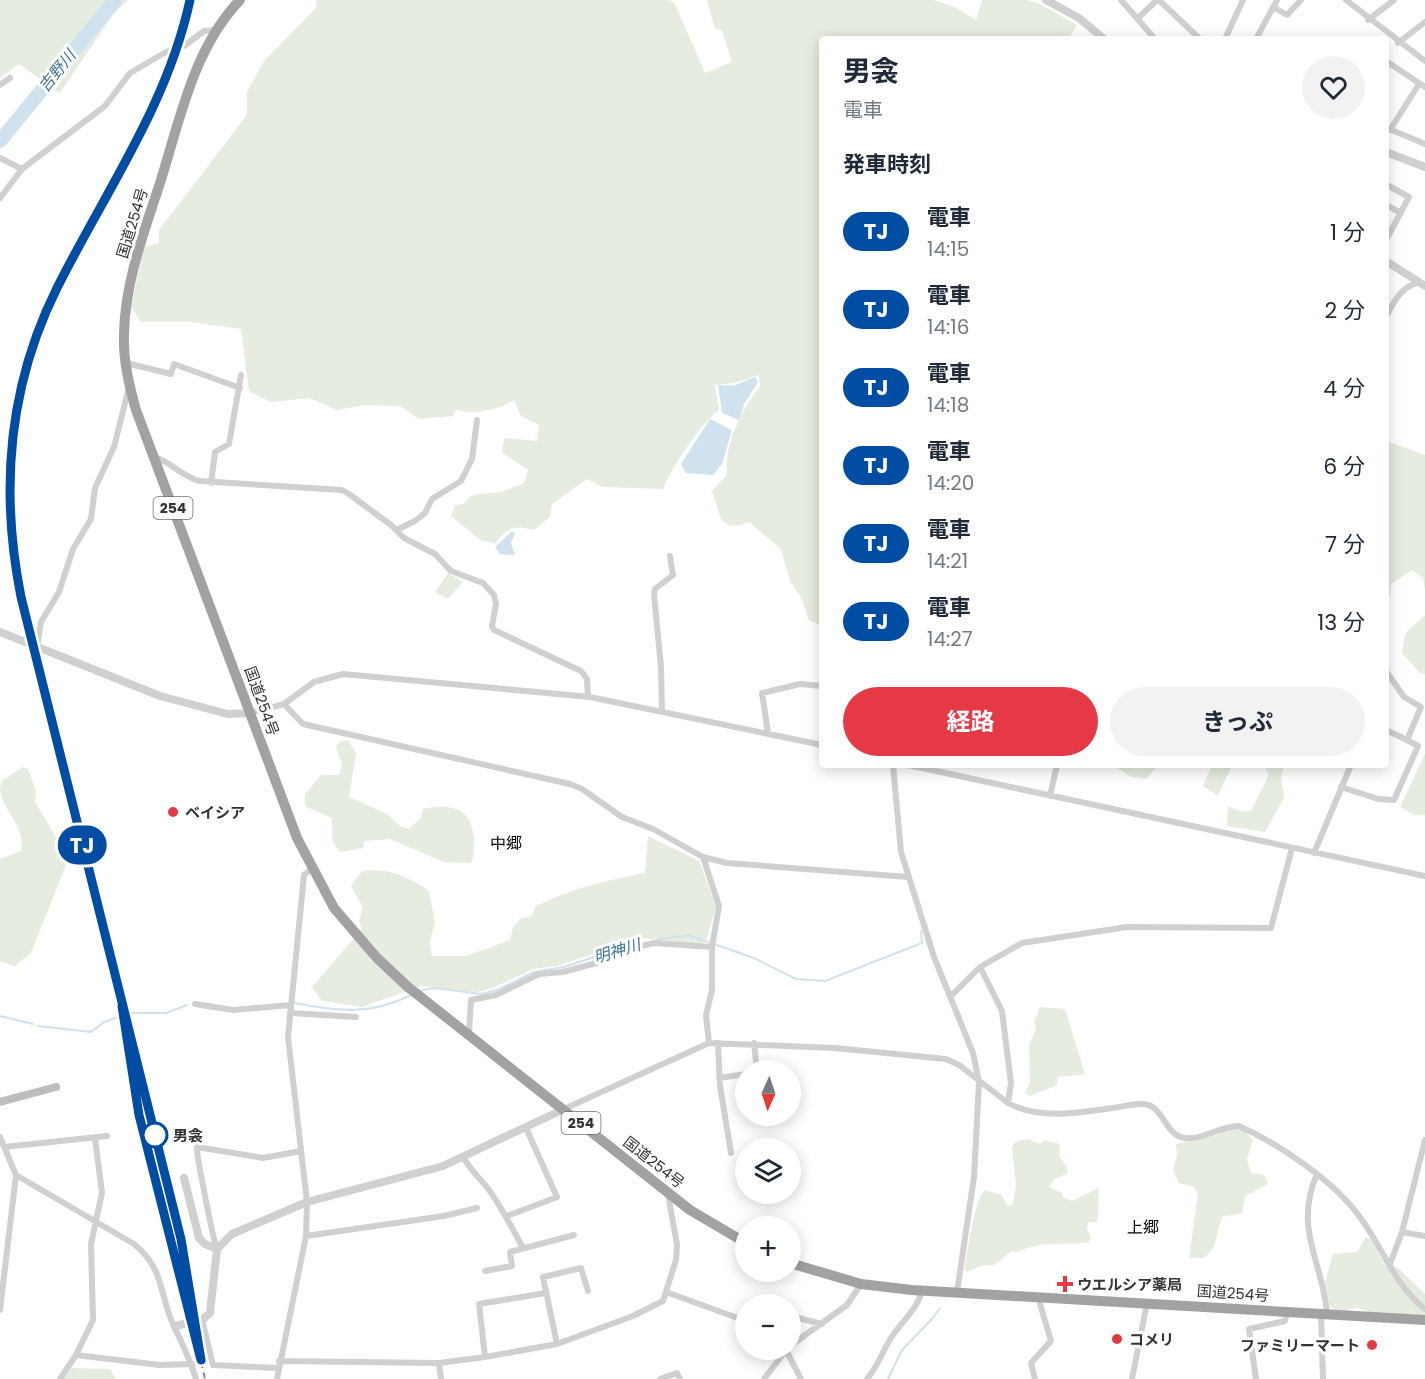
<!DOCTYPE html>
<html lang="ja">
<head>
<meta charset="utf-8">
<style>
	body { margin:0; font-family:Poppins,"Noto Sans JP",sans-serif; background:#f2f2f3; color:#1f2937; height:100vh; display:flex; flex-direction:column; font-size:22px; white-space:nowrap }
	* { box-sizing:border-box; margin:0 }
	p { font-size:20px; color:#747a83 }
	.icon { flex:none; width:33px; height:33px; fill:none; stroke:currentColor; stroke-width:2; stroke-linecap:round; stroke-linejoin:round }
	.map { position:relative; flex:1; overflow:hidden }
	.panel { position:absolute; left:819px; top:36px; width:570px; height:732px; display:flex; flex-direction:column; background:#fff; border-radius:6px; box-shadow:0 3px 15px #0003 }
	.panel>* { flex:none }
	.badge { padding:0 12px; border-radius:20px; font-size:21px; line-height:39px }
	.needle { width:39px; rotate:183deg }
	.fabs { position:absolute; left:735px; top:1060px; display:grid; gap:12px }
	.fabs a { display:grid; place-items:center; width:66px; height:66px; border-radius:50%; background:#fff; box-shadow:0 3px 15px #0003; font-size:30px }
	.map>.badge { position:absolute; translate:-50% -50%; box-shadow:0 0 0 3px #fff }
	h2 { padding:0 24px; font-size:22px; line-height:54px }
	.round { display:grid; place-items:center; flex:none; width:63px; height:63px; border-radius:32px; background:#f2f2f3 }
	.head { display:flex; align-items:center; justify-content:space-between; height:102px; padding:0 24px }
	h1 { font-size:28px; font-weight:700; line-height:45px }
	.cta { display:flex; gap:12px; margin-top:auto; padding:12px 24px }
	.cta a { flex:1; height:69px; border-radius:36px; background:#e63946; color:#fff; font-size:24px; font-weight:700; line-height:69px; text-align:center }
	.cta a+a { background:#f2f2f3; color:#1f2937 }
	ul { padding:0; list-style:none }
	li { display:flex; align-items:center; gap:18px; height:78px; padding:0 24px }
	li div { flex:1 }
	li b { display:block; font-size:22px }
	li em { font-style:normal }
	li .badge { min-width:66px; font-weight:700; text-align:center }
	.map>svg:first-child { display:block }
	.green { fill:#e6ecdf }
	.water { fill:#cfe2ee }
	.lines { fill:none; stroke-linecap:round; stroke-linejoin:round }
	.stream { stroke:#cfe2ee; stroke-width:2 }
	.river { stroke:#cfe2ee; stroke-width:14 }
	.minor { stroke:#d0d0d0; stroke-width:6 }
	.tertiary { stroke:#d0d0d0; stroke-width:8 }
	.secondary { stroke:#bdbdbd; stroke-width:8 }
	.trunk { stroke:#a2a2a2; stroke-width:10 }
	.rail { stroke:#888; stroke-width:2; stroke-dasharray:6 4.5; stroke-linecap:butt }
	.line-casing { stroke:#fff; stroke-width:14 }
	.line { stroke:#004da3; stroke-width:9 }
	.poi-dot { fill:#e63946; stroke:#fff; stroke-width:2 }
	.stop-dot { fill:#fff; stroke:#004da3; stroke-width:3 }
	.labels { text-anchor:middle; dominant-baseline:central; stroke-width:6; stroke-linejoin:round; paint-order:stroke }
	.shield { fill:#fff; stroke:#707070; stroke-width:1.5 }
	.shield-label { font-size:14px; font-weight:bold; fill:#333 }
	.street-label { font-size:15px; fill:#333; stroke:#fff }
	.poi-label { font-size:15px; font-weight:bold; fill:#333; stroke:#fff; text-anchor:start }
	.stop-label { font-size:15px; font-weight:bold; fill:#333; stroke:#fff; text-anchor:start }
	.water-label { font-size:16px; font-style:italic; fill:#3f7597; stroke:#fff }
	.neighbourhood-label { font-size:16px; fill:#000; stroke:#fff }
</style>
</head>
<body>
<div class="map">
<svg width="1425" height="1379" viewBox="0 0 1425 1379">
	<rect width="100%" height="100%" fill="#fff"/>
	<!-- green -->
	<path class="green" d="M0 0H128L115 12 60 93 19 64 0 78Z
		M316 0H668L674 2 705 73 732 62 722 30 715 29 707 0H934L955 7 976 20 982 0H1026L1040 4 1077 25 1068 39H822V624L819 625 809 620 802 599 790 581 781 549 749 522C719 534 721 516 712 491L727 475C724 444 741 410 760 387L759 375 734 383 715 385 719 410C702 422 670 469 663 489L603 487 587 479 552 504 550 517 534 530C515 525 507 527 496 543L480 540 451 516 455 505 463 504 472 495 502 492 524 483 528 470 502 452 504 438 537 441 539 425 521 416 514 400C499 410 473 415 456 410L453 416 419 419 400 406 365 405 337 410 310 398 271 402 249 391 241 329 190 322H141L131 307 144 247 159 243V230L247 115V92L264 61 316 8Z
		M1386 441 1425 455V590L1423 578 1412 570 1391 584 1390 597 1386 600Z
		M448 573 463 582 448 599 435 592Z
		M1425 615V674L1420 673 1402 653 1405 634Z
		M348 740 356 753 349 797 387 814 400 826 409 829 420 819 423 809C452 803 472 808 474 840 474 849 474 855 471 863L444 862 390 839 364 841 363 848 340 852 332 840V818L305 806V794L321 775H339L342 765 336 746 341 741Z
		M1425 754V815H1414L1400 807Z
		M1112 765H1159L1146 779 1132 777Z
		M1212 765H1232L1218 796 1203 786Z
		M1258 765H1284L1281 779 1284 798 1265 832 1227 826 1228 806 1241 812 1251 811 1269 775 1265 767Z
		M23 767 28 769 36 790 35 802 63 849 66 865 31 953 15 966 0 961V859L21 851C25 821 1 812 0 787L3 780Z
		M648 836 699 861 716 906 707 938 701 944 639 938 557 966 533 969 493 988 477 992 421 986 362 1007 322 1001 312 987 362 929 359 921 363 908 351 886 362 871C388 867 408 877 429 891L435 923 430 941 432 956H466L510 940 513 927 520 919 532 916 535 907C571 888 606 881 645 873Z
		M1040 1007 1065 1009 1085 1074 1058 1077 1057 1085 1030 1096 1025 1093 1030 1081 1029 1045 1036 1030 1034 1022Z
		M1239 1125 1253 1140 1247 1159 1251 1173 1264 1175 1268 1184 1245 1196 1242 1213 1222 1217C1215 1235 1219 1245 1204 1258H1189L1198 1193 1194 1187 1179 1183 1173 1170 1177 1156 1176 1144 1219 1134Z
		M1028 1139 1040 1144 1045 1140 1060 1144 1059 1156 1068 1169 1067 1174 1054 1179 1049 1187 1062 1193V1197L1072 1201 1099 1188 1098 1218 1097 1222H1088L1087 1229 1091 1237 1089 1242C1066 1246 1039 1240 1019 1252L1012 1251 994 1265 980 1266 967 1272 964 1270C968 1254 974 1197 985 1190L1002 1195 1007 1206 1013 1204 1016 1185 1012 1147 1015 1142Z
		M1366 1237 1371 1240 1385 1265 1398 1268 1425 1294V1316L1371 1313 1358 1308 1338 1311 1330 1307 1325 1282 1333 1254 1357 1252Z
		M72 1368 110 1369 116 1379H63Z"/>
	<!-- water -->
	<path class="water" d="M755 377 758 382 744 404 739 420 722 413 718 385 733 386Z
		M710 419 732 430 722 464 713 475 686 473 681 464Z
		M512 531 515 533 511 543 515 555 500 554 495 547Z"/>
	<g class="lines">
		<!-- stream -->
		<path class="stream" d="M657 940 688 935 754 958 796 979 825 981 922 943 921 931
			M418 991 434 988 482 994 497 990 534 972 564 967 622 948
			M294 1003C338 1011 370 1016 411 995
			M0 1016 33 1024
			M38 1026 91 1032 104 1022 129 1013H166L187 1005
			M888 1379 902 1350 932 1319 940 1308"/>
		<!-- river -->
		<path class="river" d="M0 141 115 0"/>
		<!-- minor -->
		<path class="minor" d="M1121 0 1155 39
			M1159 0 1200 39
			M1346 0 1425 61
			M1273 7 1287 15 1301 0
			M1138 18 1157 0
			M1368 20 1394 0
			M1225 39 1243 0
			M1256 39 1277 0
			M1398 43 1425 22
			M1386 61 1425 87
			M0 85 10 78
			M1387 128 1425 144
			M1390 130 1419 84
			M0 158 22 169
			M0 198 22 169 105 106 130 73 166 52 184 46 204 31 216 30
			M1386 205 1401 213
			M1386 240 1409 197 1387 185
			M1386 317C1394 301 1401 287 1419 282
			M126 363 171 374 174 364 240 388
			M154 457C172 462 182 477 200 481L342 490 349 494 391 525 404 538 435 554 451 571 483 583 494 595 496 604 492 626 494 630 581 671 587 679 588 696
			M211 483 215 452 229 444 241 375
			M396 530 415 521 425 513 432 499 461 481 472 459 477 420
			M37 646 41 622 59 592 73 549 91 519 95 488 114 447 129 387
			M1386 671 1404 697 1421 707 1407 740 1386 730
			M284 704 303 724 570 784 582 789 622 817 653 829 703 857 727 863 908 877
			M662 711 661 667 654 594 655 589 673 575 670 556
			M251 713 284 704 314 682 343 674 590 697 822 745
			M768 733 762 693 800 684 822 686
			M893 765 901 852 934 957 973 1053 979 1082 974 1177 957 1292
			M908 765 1425 876
			M1341 787 1378 799 1394 800 1418 746 1407 740
			M1050 796 1057 765
			M1314 853 1351 765
			M703 857 719 906 712 947V990L706 1015 709 1043
			M980 967 1002 1011 1011 1083 1008 1103
			M950 997 980 967 1022 943 1127 927 1271 928 1292 848
			M195 1004 233 1010 291 1005
			M290 1013 356 1017
			M469 1033 471 1000 496 995 539 974 563 972 600 962 625 950 654 943 712 947
			M718 1043 720 1086 731 1153
			M754 1043 757 1071
			M719 1078 746 1074
			M564 1109 709 1043 835 1048 946 1059 959 1065 1008 1103C1038 1120 1080 1113 1112 1108 1122 1107 1134 1103 1144 1104 1164 1106 1165 1136 1185 1138 1203 1140 1220 1126 1239 1126 1281 1145 1336 1182 1362 1220 1383 1249 1396 1287 1425 1309
			M0 1137 16 1175 134 1244C164 1269 159 1291 172 1322 181 1341 190 1359 196 1379
			M4 1147 107 1136
			M463 1157C471 1171 480 1178 489 1190 502 1208 512 1228 523 1248
			M1317 1174C1293 1229 1323 1262 1327 1313
			M507 1216 557 1197 526 1128
			M1402 1232 1425 1236
			M306 1236 444 1216 477 1208
			M217 1249C214 1244 196 1153 197 1147L263 1158 301 1151
			M1390 1264 1402 1232 1425 1140
			M485 1271 512 1266 510 1252 574 1235
			M666 1292 746 1321
			M0 1310 16 1175
			M1321 1313 1323 1379
			M790 1316 822 1324
			M202 1320 213 1365 278 1368
			M557 1344 543 1277 581 1268 588 1291
			M790 1346 847 1305 861 1284
			M76 1355 160 1365 192 1364
			M485 1357 479 1304 546 1293
			M279 1361 439 1363 485 1357 557 1344 633 1316 663 1301 676 1260 677 1245 668 1194
			M439 1363 441 1379
			M60 1379 76 1355 93 1320 91 1244 102 1193 95 1138
			M277 1379 306 1236 307 1202 288 1037 304 875 311 869
			M660 1379 677 1373 680 1379
			M764 1379 786 1350 801 1379
			M867 1379C878 1366 882 1352 891 1338 901 1322 918 1309 922 1290
			M1035 1379 1031 1363 1051 1341 1038 1297
			M1132 1379 1147 1303
			M1256 1379 1249 1329 1285 1321 1288 1311"/>
		<!-- tertiary -->
		<path class="tertiary" d="M1046 0 1079 18 1104 39
			M1386 152 1425 167
			M1386 261 1425 286
			M0 632 160 696 228 714 251 713
			M184 1178 199 1238 205 1244 217 1249
			M175 1326 202 1320 210 1313 217 1249 232 1234 307 1202 443 1166 564 1109"/>
		<!-- secondary -->
		<path class="secondary" d="M0 1102 56 1087"/>
		<!-- trunk -->
		<path class="trunk" d="M240 0C193 49 180 120 160 183 144 232 125 282 124 334 123 360 129 385 136 410L297 838 334 908 377 958 408 987 690 1210 746 1243
			M790 1263 861 1284 912 1290 1425 1320"/>
		<!-- rail -->
		<path class="rail" d="M190 0C166 109 100 197 53 296 7 392 0 494 21 597L178 1225 201 1360
			M133 1078 144 1137 181 1280
			M199 1352 205 1379"/>
	</g>
	<g class="lines">
		<defs>
			<path id="line" d="M122 1006 139 1115 201 1360 181 1239 21 597C0 491 8 386 57 288 105 192 167 106 190 0"/>
		</defs>
		<!-- line casing -->
		<use href="#line" class="line-casing"/>
		<!-- line -->
		<use href="#line" class="line"/>
	</g>
	<!-- markers -->
	<g class="poi-dot">
		<circle cx="173" cy="812" r="6"/>
		<path d="M1062 1275h6v6h6v6h-6v6h-6v-6h-6v-6h6z"/>
		<circle cx="1117" cy="1339" r="6"/>
		<circle cx="1372" cy="1345" r="6"/>
	</g>
	<circle class="stop-dot" cx="155" cy="1135" r="12"/>
	<g class="labels">
		<!-- shield labels -->
		<g class="shield">
			<rect x="153.5" y="497" width="39" height="22" rx="4.5"/>
			<rect x="561.5" y="1112" width="39" height="22" rx="4.5"/>
		</g>
		<g class="shield-label">
			<text x="173" y="508">254</text>
			<text x="581" y="1123">254</text>
		</g>
		<!-- street labels -->
		<g class="street-label">
			<text transform="translate(132 223) rotate(-73)">国道254号</text>
			<text transform="translate(262 701) rotate(70)">国道254号</text>
			<text transform="translate(654 1162) rotate(38)">国道254号</text>
			<text transform="translate(1233 1293) rotate(4)">国道254号</text>
		</g>
		<!-- poi labels -->
		<g class="poi-label">
			<text x="185" y="812">ベイシア</text>
			<text x="1077" y="1284">ウエルシア薬局</text>
			<text x="1129" y="1339">コメリ</text>
			<text x="1360" y="1345" text-anchor="end">ファミリーマート</text>
		</g>
		<!-- stop labels -->
		<g class="stop-label">
			<text x="173" y="1135">男衾</text>
		</g>
		<!-- water labels -->
		<g class="water-label">
			<text transform="translate(57 71) rotate(-51)">吉野川</text>
			<text transform="translate(617 951) rotate(-17)">明神川</text>
		</g>
		<!-- neighbourhood labels -->
		<g class="neighbourhood-label">
			<text x="506" y="843">中郷</text>
			<text x="1143" y="1227">上郷</text>
		</g>
	</g>
</svg>
<div class="fabs">
<a><svg class="needle" viewBox="-14 -14 28 28"><path d="M0-13l5 13h-10z" fill="#e53935"/><path d="M0 13l5-13h-10z" fill="#747a83"/></svg></a>
<a><svg class="icon" aria-label="layers" viewBox="0 0 24 24"><path d="M12 4l9 5-9 5-9-5zM3 14l9 5 9-5"/></svg></a>
<a>+</a>
<a>−</a>
</div>
<b class="badge" style="left:82px;top:845px;background:#004da3;color:#fff">TJ</b>
<section class="panel">
<div class="head"><div><h1>男衾</h1><p>電車</p></div><a class="round"><svg class="icon" aria-label="heart" viewBox="0 0 24 24"><path d="M12 20l-8-8c-3-5 5-10 8-4 3-6 11-1 8 4z"/></svg></a></div>
<h2>発車時刻</h2>
<ul>
<li><span class="badge" style="background:#004da3;color:#fff">TJ</span><div><b>電車</b><p>14:15</p></div><em>1 分</em></li>
<li><span class="badge" style="background:#004da3;color:#fff">TJ</span><div><b>電車</b><p>14:16</p></div><em>2 分</em></li>
<li><span class="badge" style="background:#004da3;color:#fff">TJ</span><div><b>電車</b><p>14:18</p></div><em>4 分</em></li>
<li><span class="badge" style="background:#004da3;color:#fff">TJ</span><div><b>電車</b><p>14:20</p></div><em>6 分</em></li>
<li><span class="badge" style="background:#004da3;color:#fff">TJ</span><div><b>電車</b><p>14:21</p></div><em>7 分</em></li>
<li><span class="badge" style="background:#004da3;color:#fff">TJ</span><div><b>電車</b><p>14:27</p></div><em>13 分</em></li>
</ul>
<div class="cta"><a>経路</a><a>きっぷ</a></div>
</section>
</div>
</body>
</html>
